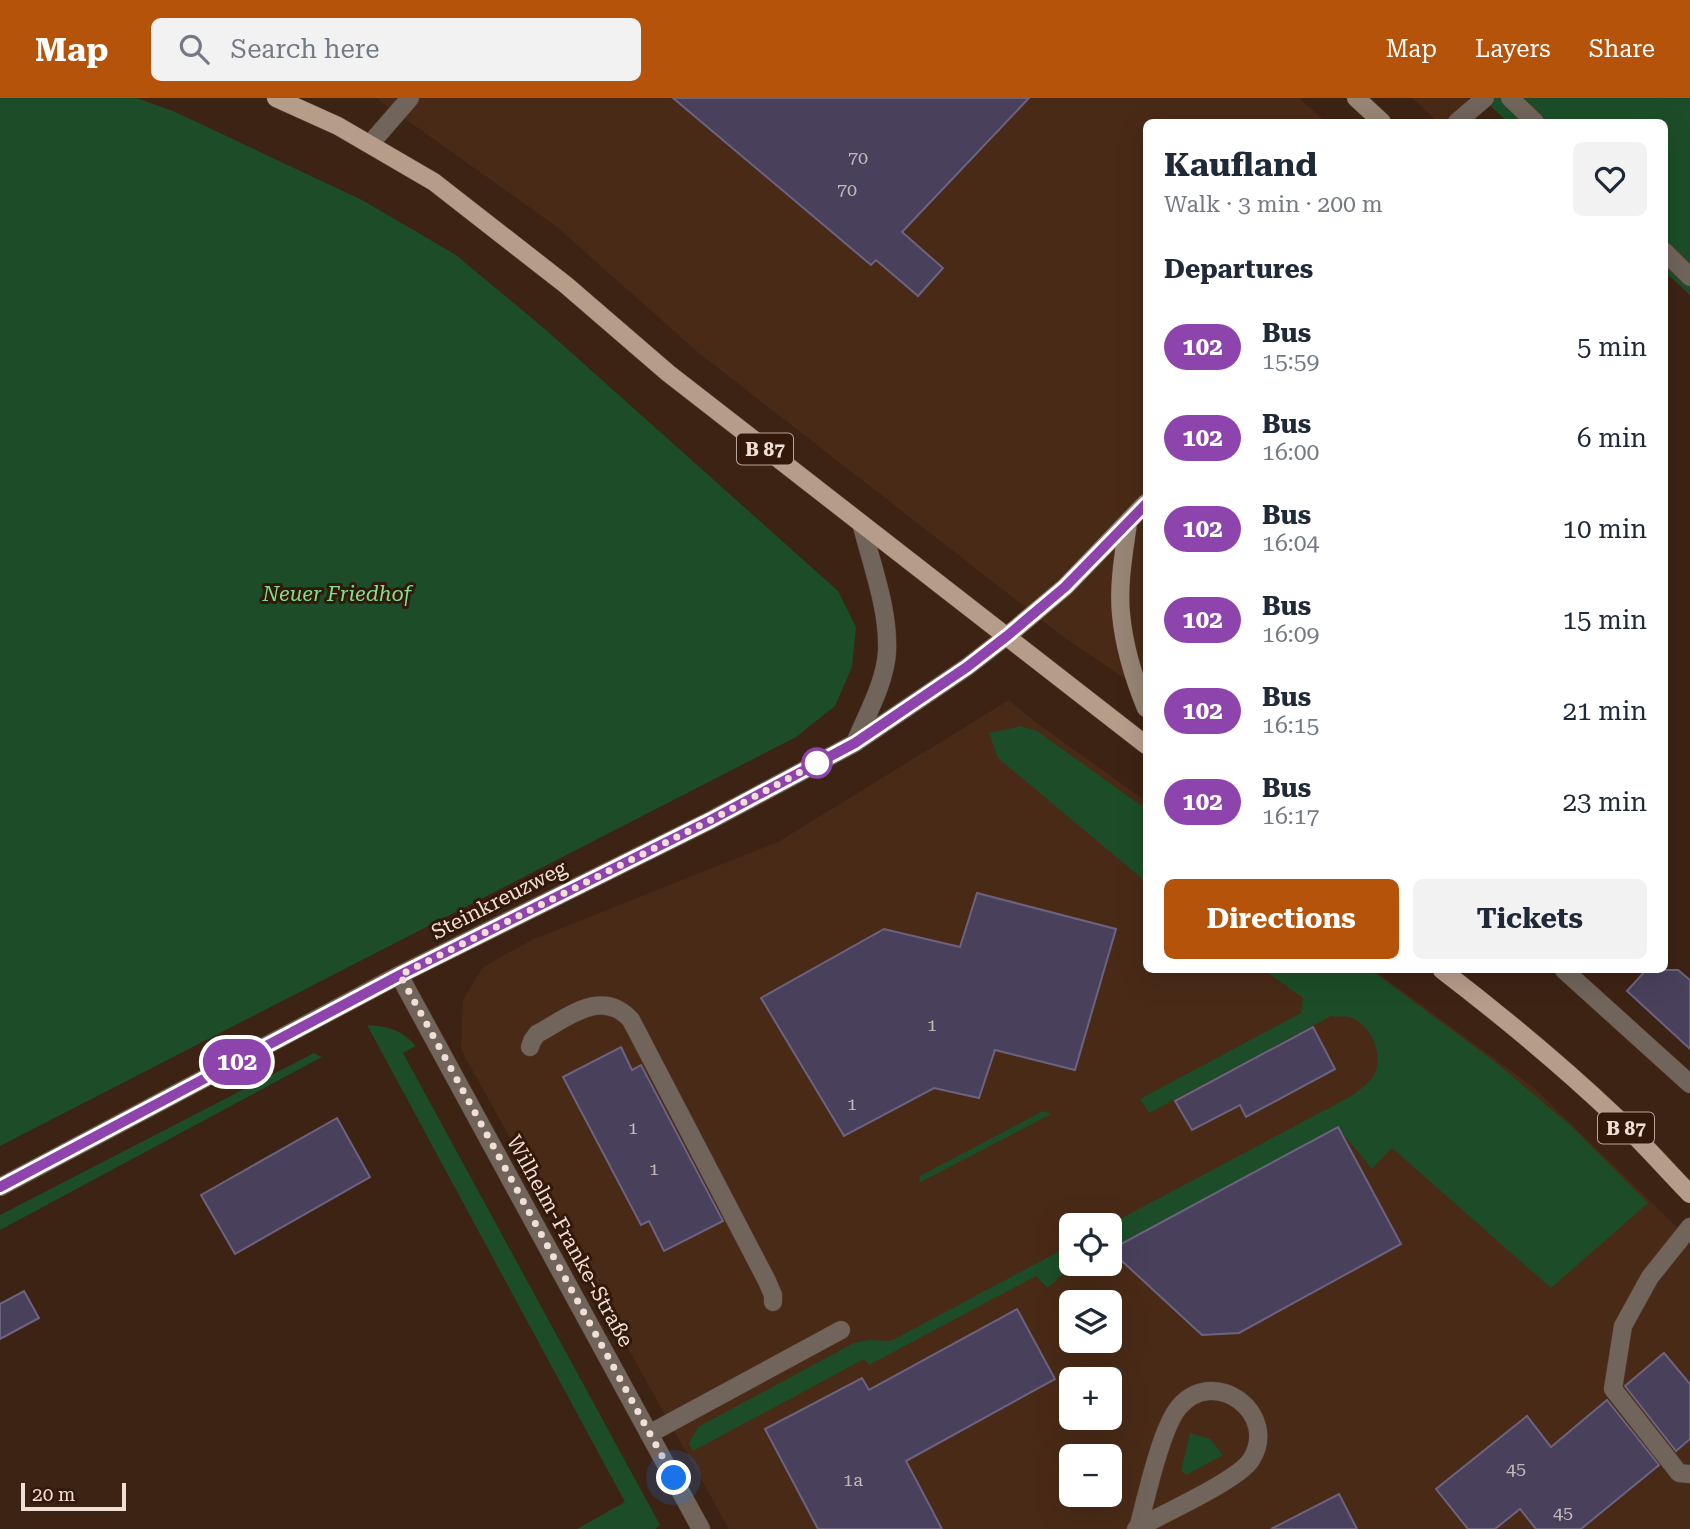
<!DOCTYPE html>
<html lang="en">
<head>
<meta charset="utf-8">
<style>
	body { margin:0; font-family:"Roboto Serif",serif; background:#f2f2f3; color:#1f2937; height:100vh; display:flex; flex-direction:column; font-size:26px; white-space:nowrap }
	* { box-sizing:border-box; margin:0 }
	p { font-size:23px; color:#747a83 }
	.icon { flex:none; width:38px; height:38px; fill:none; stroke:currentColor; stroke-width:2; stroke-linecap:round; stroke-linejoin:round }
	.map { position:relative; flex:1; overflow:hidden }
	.panel { position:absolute; left:1143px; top:21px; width:525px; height:854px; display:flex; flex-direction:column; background:#fff; border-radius:10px; box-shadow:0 7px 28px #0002 }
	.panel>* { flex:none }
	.badge { padding:0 14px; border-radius:23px; font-size:24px; line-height:46px }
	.buttons { position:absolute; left:1059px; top:1115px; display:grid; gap:14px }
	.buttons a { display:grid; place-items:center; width:63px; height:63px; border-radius:10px; background:#fff; box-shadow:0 7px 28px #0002; font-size:35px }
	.scale { position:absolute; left:21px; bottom:18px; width:105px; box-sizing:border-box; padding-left:7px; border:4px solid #f1dfd6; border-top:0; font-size:19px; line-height:24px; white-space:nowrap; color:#f1dfd6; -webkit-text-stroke:5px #32190a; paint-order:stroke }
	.you { position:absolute; width:35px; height:35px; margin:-18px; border:5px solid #fff; border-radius:50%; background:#1a73e8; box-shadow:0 0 0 10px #1a73e833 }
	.map>.badge { position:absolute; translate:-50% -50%; box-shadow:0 0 0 4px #fff }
	h2 { padding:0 21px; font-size:26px; line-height:63px }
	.round { display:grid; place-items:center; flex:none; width:74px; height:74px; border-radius:10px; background:#f2f2f3 }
	.headline { display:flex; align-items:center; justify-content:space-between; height:119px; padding:0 21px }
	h1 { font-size:33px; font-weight:700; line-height:52px }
	.action { display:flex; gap:14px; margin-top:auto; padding:14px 21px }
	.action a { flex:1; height:80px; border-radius:10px; background:#b45309; color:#fff; font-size:28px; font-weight:700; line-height:80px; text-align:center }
	.action a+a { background:#f2f2f3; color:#1f2937 }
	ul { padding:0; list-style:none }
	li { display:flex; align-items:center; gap:21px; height:91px; padding:0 21px }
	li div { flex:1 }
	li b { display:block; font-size:26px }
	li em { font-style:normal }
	li .badge { min-width:77px; font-weight:700; text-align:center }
	header { display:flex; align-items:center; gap:42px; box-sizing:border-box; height:98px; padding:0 35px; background:#b45309; color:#fff }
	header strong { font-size:33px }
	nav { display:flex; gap:38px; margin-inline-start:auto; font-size:24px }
	.search { width:490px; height:63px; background:#f2f2f3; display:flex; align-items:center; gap:18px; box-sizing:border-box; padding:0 24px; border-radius:10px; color:#747a83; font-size:26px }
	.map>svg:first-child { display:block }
	.built { fill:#492a17; fill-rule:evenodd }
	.green { fill:#1c4d28 }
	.building { fill:#49415c; stroke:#6c6380; stroke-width:2 }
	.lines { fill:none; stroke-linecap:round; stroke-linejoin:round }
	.lane-casing { stroke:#5a4133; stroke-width:19 }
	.street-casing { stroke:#5a4133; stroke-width:19 }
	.secondary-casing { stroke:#5a4133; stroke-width:19 }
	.primary-casing { stroke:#5a4133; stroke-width:19 }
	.lane { stroke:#70645b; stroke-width:18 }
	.street { stroke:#70645b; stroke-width:18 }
	.secondary { stroke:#978575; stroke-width:18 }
	.primary { stroke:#b69d8a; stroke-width:18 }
	.line-casing { stroke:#fff; stroke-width:16 }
	.line { stroke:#8e44ad; stroke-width:10 }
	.walk { stroke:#f1dfd6; stroke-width:7; stroke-dasharray:0 12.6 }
	.stop-dot { fill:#fff; stroke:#8e44ad; stroke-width:3.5 }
	.labels { text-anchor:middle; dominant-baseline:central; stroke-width:6; stroke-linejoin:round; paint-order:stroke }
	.number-label { font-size:18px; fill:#c7b8b8 }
	.shield { fill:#32190a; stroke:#b8a499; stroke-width:2 }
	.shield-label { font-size:19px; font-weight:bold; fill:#f1dfd6 }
	.park-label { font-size:21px; font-style:italic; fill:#7ce090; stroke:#32190a }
	.street-label { font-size:21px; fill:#f1dfd6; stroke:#32190a }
</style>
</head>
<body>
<header>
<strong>Map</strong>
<div class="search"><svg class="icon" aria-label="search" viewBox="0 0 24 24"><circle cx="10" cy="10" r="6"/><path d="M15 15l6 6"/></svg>Search here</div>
<nav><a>Map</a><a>Layers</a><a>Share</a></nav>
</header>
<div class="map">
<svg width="1690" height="1431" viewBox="0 0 1690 1431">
	<rect width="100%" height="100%" fill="#3d2314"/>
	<!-- built -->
	<path class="built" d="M376 0H1299L1326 24H1146V595L1065 540 700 256 557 129Z
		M1412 0H1468L1466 24H1438Z
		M1009 602 1030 620 1146 703V872H1374L1533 989 1690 1142V1431H729L461 952 463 902 483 869 532 842 778 744ZM1071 1127H1110V1166H1071ZM1071 1204H1110V1242H1071ZM1071 1281H1110V1320H1071ZM1071 1358H1110V1396H1071Z"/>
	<!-- green -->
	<path class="green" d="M0 0H136L173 13 362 102 456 157 546 232 838 493 856 529 852 569 835 608 796 639 0 1048Z
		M1482 0H1690V197L1664 173V24H1508Z
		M1021 628 1037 633 1146 711V784L998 660 989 635Z
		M1264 872H1371L1499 967 1571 1028 1648 1105 1551 1190 1392 1050 1372 1071 1338 1030 1110 1151 1109 1127 1355 996C1360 991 1368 986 1372 980 1386 961 1372 925 1349 919 1344 918 1337 919 1331 918L1149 1015 1140 1001 1301 915 1303 900Z
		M367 927C390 929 400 931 416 948L403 955 660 1427 655 1431H577L625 1404Z
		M314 955 322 959 0 1132V1117Z
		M1043 1013 1051 1016 919 1085 920 1078Z
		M1071 1147V1166H1074L1048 1190 1036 1178 869 1267 864 1261 693 1353 689 1345 698 1329 854 1245 869 1242 891 1243Z
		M1190 1335 1210 1341 1223 1357 1186 1377 1181 1373Z"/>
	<!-- building -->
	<path class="building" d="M673 0H1029L902 134 943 170 918 198 876 162 871 167Z
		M977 795 1116 831 1075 972 995 952 979 1000 934 990 844 1038 761 900 884 831 960 849Z
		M1646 872H1678L1690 882V951L1627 893Z
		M1313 929 1335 971 1246 1019 1240 1007 1192 1032 1175 1003Z
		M621 949 632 972 641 967 723 1123 664 1153 649 1123 641 1127 563 979Z
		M337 1020 370 1079 235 1156 201 1097Z
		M1338 1029 1401 1146 1239 1235 1202 1237 1110 1152Z
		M24 1193 39 1220 0 1241V1206Z
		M1017 1211 1055 1281 906 1363 942 1431H818L765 1331 862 1280 869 1292Z
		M1664 1255 1690 1286V1341L1676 1353 1625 1288Z
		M1607 1302 1659 1367 1581 1431H1536L1520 1411 1495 1431H1468L1436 1391 1527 1318 1551 1349Z
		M1339 1396 1357 1431H1271Z"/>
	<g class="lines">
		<defs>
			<path id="lane" d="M1510 0 1535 24
				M1457 24 1485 0
				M370 46 410 0
				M1664 153 1690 179
				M530 949 532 943 537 936C567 920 602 889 631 922L767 1183 773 1197V1204
				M1690 1129 1650 1179 1623 1228 1613 1291 1679 1375 1690 1376
				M649 1336 841 1232
				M1136 1431C1162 1416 1237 1383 1251 1362 1280 1316 1215 1267 1179 1309 1161 1330 1146 1401 1138 1430"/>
			<path id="street" d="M855 645C867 616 885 585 887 554 889 512 872 468 862 428
				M1564 872 1690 986
				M399 877 701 1431
				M0 1089 399 877 711 722 855 645 967 569 1007 538"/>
			<path id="secondary" d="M1356 0 1382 24
				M1128 425C1124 455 1118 486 1121 516 1124 548 1134 581 1146 610
				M1007 538 1065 489 1146 405"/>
			<path id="primary" d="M276 0 338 28 434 84 566 187 668 275 1146 647
				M1442 872C1502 918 1560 966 1615 1018 1641 1043 1665 1070 1690 1096"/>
		</defs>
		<!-- lane casing -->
		<use href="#lane" class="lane-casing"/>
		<!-- street casing -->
		<use href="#street" class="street-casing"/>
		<!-- secondary casing -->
		<use href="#secondary" class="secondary-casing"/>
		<!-- primary casing -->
		<use href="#primary" class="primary-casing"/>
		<!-- lane -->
		<use href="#lane" class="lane"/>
		<!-- street -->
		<use href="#street" class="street"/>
		<!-- secondary -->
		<use href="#secondary" class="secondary"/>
		<!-- primary -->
		<use href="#primary" class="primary"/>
	</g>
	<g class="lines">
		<defs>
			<path id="line" d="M0 1089 400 877 711 722 855 645 967 569 1007 538 1065 489 1146 406"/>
		</defs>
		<!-- line casing -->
		<use href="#line" class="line-casing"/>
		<!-- line -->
		<use href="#line" class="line"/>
		<!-- walk -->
		<path class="walk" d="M674 1380 400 877 711 722 817 665"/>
	</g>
	<!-- markers -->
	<circle class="stop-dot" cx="817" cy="665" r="14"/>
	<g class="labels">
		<!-- number labels -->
		<g class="number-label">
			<text x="858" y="59">70</text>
			<text x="847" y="91">70</text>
			<text x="932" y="926">1</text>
			<text x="852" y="1005">1</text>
			<text x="633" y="1029">1</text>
			<text x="654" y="1070">1</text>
			<text x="1516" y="1370">45</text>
			<text x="853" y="1381">1a</text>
			<text x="1563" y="1414">45</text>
		</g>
		<!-- shield labels -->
		<g class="shield">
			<rect x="737" y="335.5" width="56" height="31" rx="5"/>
			<rect x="1598" y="1014.5" width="56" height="31" rx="5"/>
		</g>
		<g class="shield-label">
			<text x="765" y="351">B 87</text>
			<text x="1626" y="1030">B 87</text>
		</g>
		<!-- park labels -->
		<g class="park-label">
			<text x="337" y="496">Neuer Friedhof</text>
		</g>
		<!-- street labels -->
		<g class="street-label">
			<text transform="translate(499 802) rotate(-27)">Steinkreuzweg</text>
			<text transform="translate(570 1143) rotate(61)">Wilhelm-Franke-Straße</text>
		</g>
	</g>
</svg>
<div class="buttons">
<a><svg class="icon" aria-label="locate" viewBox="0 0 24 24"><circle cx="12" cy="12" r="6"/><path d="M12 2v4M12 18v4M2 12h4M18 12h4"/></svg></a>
<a><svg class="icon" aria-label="layers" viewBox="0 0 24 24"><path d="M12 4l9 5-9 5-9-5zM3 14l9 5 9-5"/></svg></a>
<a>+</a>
<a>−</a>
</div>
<div class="scale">20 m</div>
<div class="you" style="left:674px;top:1380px"></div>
<b class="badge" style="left:237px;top:964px;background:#8e44ad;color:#fff">102</b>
<section class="panel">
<div class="headline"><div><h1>Kaufland</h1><p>Walk · 3 min · 200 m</p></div><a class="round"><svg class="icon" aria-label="heart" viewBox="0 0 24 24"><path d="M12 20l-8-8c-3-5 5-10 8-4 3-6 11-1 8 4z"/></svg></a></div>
<h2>Departures</h2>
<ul>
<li><span class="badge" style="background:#8e44ad;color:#fff">102</span><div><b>Bus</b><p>15:59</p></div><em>5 min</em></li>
<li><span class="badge" style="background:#8e44ad;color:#fff">102</span><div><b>Bus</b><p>16:00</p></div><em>6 min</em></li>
<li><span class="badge" style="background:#8e44ad;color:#fff">102</span><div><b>Bus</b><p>16:04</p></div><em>10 min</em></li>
<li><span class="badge" style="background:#8e44ad;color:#fff">102</span><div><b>Bus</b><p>16:09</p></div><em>15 min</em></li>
<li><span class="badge" style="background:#8e44ad;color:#fff">102</span><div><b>Bus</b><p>16:15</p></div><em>21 min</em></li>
<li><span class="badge" style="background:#8e44ad;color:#fff">102</span><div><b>Bus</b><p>16:17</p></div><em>23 min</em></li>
</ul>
<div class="action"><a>Directions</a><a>Tickets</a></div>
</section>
</div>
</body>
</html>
